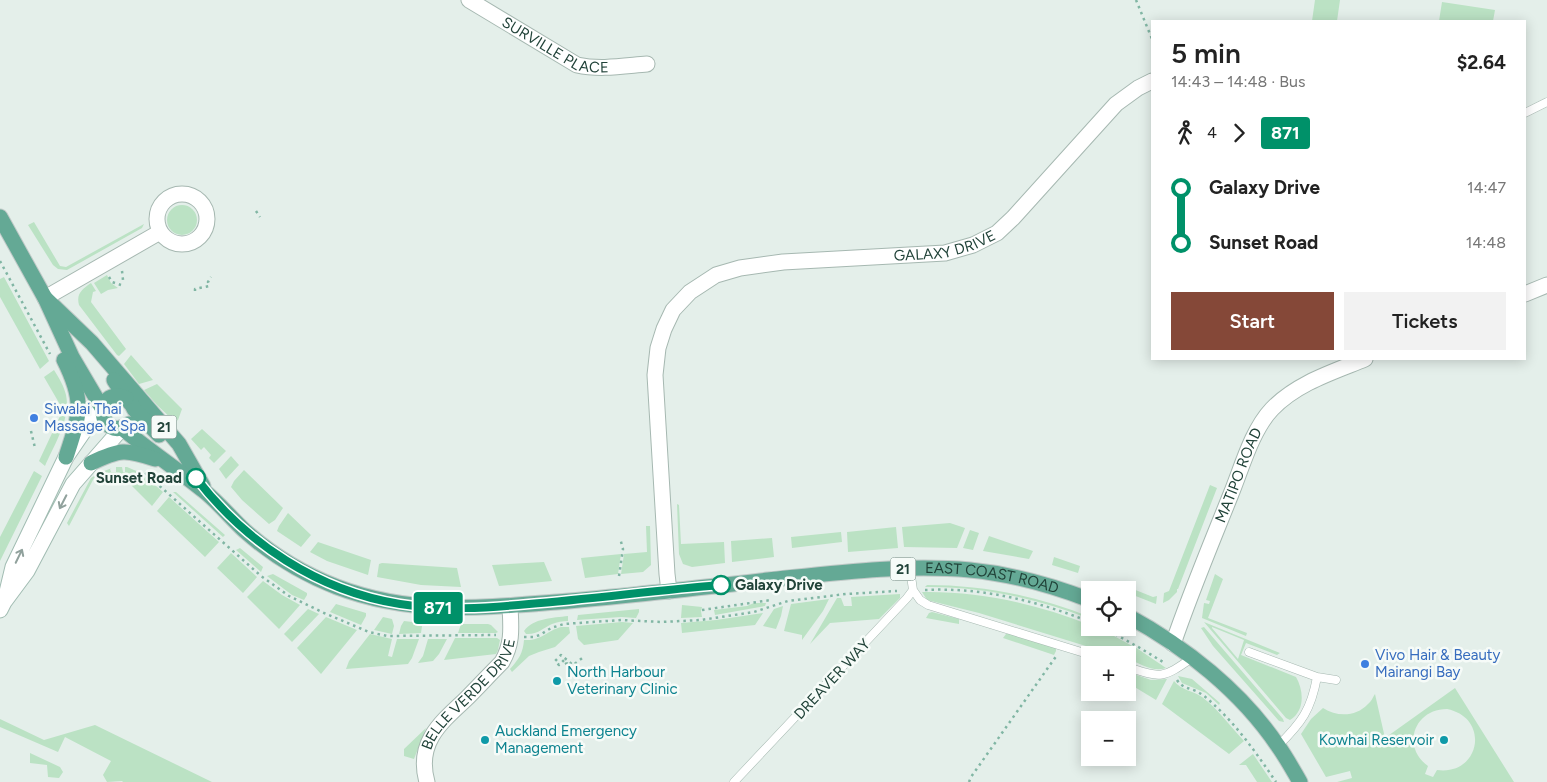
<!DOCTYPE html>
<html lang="en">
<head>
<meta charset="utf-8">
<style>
	body { margin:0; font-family:Figtree,sans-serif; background:#f2f2f2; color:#222; height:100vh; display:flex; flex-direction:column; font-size:19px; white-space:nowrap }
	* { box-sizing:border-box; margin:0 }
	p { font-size:16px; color:#767676 }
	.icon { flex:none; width:28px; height:28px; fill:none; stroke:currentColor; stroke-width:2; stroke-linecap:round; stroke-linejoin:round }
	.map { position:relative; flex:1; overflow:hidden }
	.details { position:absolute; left:1151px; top:20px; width:375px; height:340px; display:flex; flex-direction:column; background:#fff; border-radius:0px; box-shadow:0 2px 12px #0003 }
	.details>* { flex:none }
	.badge { padding:0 10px; border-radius:4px; font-size:18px; line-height:32px }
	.tools { position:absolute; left:1081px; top:581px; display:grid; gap:10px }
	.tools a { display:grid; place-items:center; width:55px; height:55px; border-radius:0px; background:#fff; box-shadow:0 2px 12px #0003; font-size:25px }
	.map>.badge { position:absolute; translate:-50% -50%; box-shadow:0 0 0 2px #fff }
	.legs { display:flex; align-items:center; gap:8px; height:55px; padding:0 20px; font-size:16px }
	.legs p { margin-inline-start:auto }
	.headline { display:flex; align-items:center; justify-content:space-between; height:85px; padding:0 20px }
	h1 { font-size:28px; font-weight:600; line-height:38px }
	.cta { display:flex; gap:10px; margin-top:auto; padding:10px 20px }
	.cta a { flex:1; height:58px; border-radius:0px; background:#854838; color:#fff; font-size:20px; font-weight:600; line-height:58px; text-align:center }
	.cta a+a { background:#f2f2f2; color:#222 }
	ul { padding:0 20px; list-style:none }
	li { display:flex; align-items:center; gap:18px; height:55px; font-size:19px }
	li i { display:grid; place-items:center; width:8px; height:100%; margin:0 6px; background:currentColor }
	li i::after { content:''; width:12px; height:12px; margin:-6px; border:4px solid; border-radius:50%; background:#fff }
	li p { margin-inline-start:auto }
	li:first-child i { background:linear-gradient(#0000 50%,currentColor 0) }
	li:last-child i { background:linear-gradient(currentColor 50%,#0000 0) }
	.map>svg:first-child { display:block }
	.green { fill:#bbe2c4; fill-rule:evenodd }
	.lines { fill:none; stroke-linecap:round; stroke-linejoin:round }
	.lane-casing { stroke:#a6b8b1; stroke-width:9 }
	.street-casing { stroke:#a6b8b1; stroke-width:17 }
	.secondary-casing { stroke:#a1bcb2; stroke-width:17 }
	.primary-casing { stroke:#c1cac8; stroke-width:17 }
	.path { stroke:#81b6a4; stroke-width:2.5; stroke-dasharray:2.5 4; stroke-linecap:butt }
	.lane { stroke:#fff; stroke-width:8 }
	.street { stroke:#fff; stroke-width:15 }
	.secondary { stroke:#fff; stroke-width:15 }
	.primary { stroke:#64a995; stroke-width:15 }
	.oneway { stroke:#90a19c }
	.line-1-casing { stroke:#fff; stroke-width:11 }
	.line-1 { stroke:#009169; stroke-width:8 }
	.shop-dot { fill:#3f7fe0; stroke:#f6fbf8; stroke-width:2 }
	.stop-1-dot { fill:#fff; stroke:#009169; stroke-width:2.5 }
	.culture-dot { fill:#0f9aa8; stroke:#f6fbf8; stroke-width:2 }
	.labels { text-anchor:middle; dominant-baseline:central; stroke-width:5; stroke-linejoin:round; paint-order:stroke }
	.shield { fill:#f6fbf8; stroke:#617a72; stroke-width:1 }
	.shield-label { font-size:14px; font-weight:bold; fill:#214339 }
	.street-label { font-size:15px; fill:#214339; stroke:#f6fbf8 }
	.shop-label { font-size:15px; fill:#366cbe; stroke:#f6fbf8; text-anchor:start }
	.stop-label { font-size:15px; font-weight:bold; fill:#214339; stroke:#f6fbf8; text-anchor:end }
	.culture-label { font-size:15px; fill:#0d838f; stroke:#f6fbf8; text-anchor:start }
</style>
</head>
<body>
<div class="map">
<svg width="1547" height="782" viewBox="0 0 1547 782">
	<rect width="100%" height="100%" fill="#e4efea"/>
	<!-- green -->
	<path class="green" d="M1315 0H1340L1337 21H1312Z
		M1442 2 1495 10 1493 21H1439Z
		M167 220a15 15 0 1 1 30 0a15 15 0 1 1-30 0Z
		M34 222 60 266 66 267 144 224 142 228 67 270 58 269 53 265 28 225Z
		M107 275 111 283 118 288 108 290 101 294 94 283Z
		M4 277 49 361 40 369 0 297V279Z
		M91 283 96 291 93 292 91 302 126 349 119 356 117 355 79 305C76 294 82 289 91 283Z
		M131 355 153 380 139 384 124 364Z
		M54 370C59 378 64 386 66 395 71 419 54 445 45 466L39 461 62 412V408L44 377Z
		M157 384 182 409 178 420 175 422 157 405 144 390Z
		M202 429 226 451 214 463 209 458 211 455 204 447 201 450 191 439Z
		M231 456 239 465 226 479 219 469Z
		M116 467H122L123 472H125V467H127L141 473 163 492 152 506 119 473 94 478 69 526 67 523 91 478 99 473 112 468 110 469 111 472H116Z
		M244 470 283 508 275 520 269 524 242 500 231 487 234 481Z
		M34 471 42 476 0 561V537Z
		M1210 485 1217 488 1178 589H1177V592L1169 600 1163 603 1164 593 1169 591Z
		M173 492H176L225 535 223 537Z
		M169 497 219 542 205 557 157 511Z
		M677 504 679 505 681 544 724 542 725 563 692 567 683 564 679 554Z
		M288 513 311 535 301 547 277 531 279 526Z
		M950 523 965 528 957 548 904 547 902 527Z
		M646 526H650L651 565 643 572 621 574 624 554 647 552Z
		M896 527 898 548 848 552 847 532Z
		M970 530 979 533 973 550 963 548Z
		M841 532 842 542 792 548 791 537Z
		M989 536 1033 551 1029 559 983 551Z
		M772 538 774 557 732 562 731 541Z
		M318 542 371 560 368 575 327 561 310 552Z
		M240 548 263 567 261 572 236 550Z
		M231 553 257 577 243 593 217 568Z
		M621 554 618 574 585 578 581 558Z
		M1054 557 1080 566 1078 573 1052 565Z
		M544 562 552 581 499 586 492 565Z
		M382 563 457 568 461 587 421 585 377 577 379 564Z
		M273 574 307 593V595L304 600 292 595 267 576Z
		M1215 574 1223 579 1208 618 1247 633 1246 636 1202 618 1204 603 1209 604 1210 601 1206 600Z
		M263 581 282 595 300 605 279 629 247 597Z
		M1113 581 1153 597 1157 596 1156 604 1128 593V590H1120L1113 587Z
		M927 585C983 585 1038 596 1090 617V619C1037 599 982 586 925 587Z
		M922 592C980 591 1037 604 1090 625V628H1097L1103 630 1138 649 1166 668C1153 673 1140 663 1128 659V655H1115L979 613 927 600Z
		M900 594V598L879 619 830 623 810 644 837 598H841L844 606H852L851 597Z
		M829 599 823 611 802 640V635L784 631 791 604Z
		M754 603H766L765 606 715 615 714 610 747 606Z
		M336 604 366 613V616L361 625 330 612Z
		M682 605 702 607 701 611 702 617 681 618Z
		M783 606 781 616 776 629 763 626 774 609Z
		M308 609 319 614 292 642 284 634Z
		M639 609V612L636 618 621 617 577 620 578 615Z
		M932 612 959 619V624L926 618 929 613Z
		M763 613 755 625 682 633 681 623 716 620Z
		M568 616V621C563 621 557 622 552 624 543 628 537 635 526 634L524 631C533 618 553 618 568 616Z
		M326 617 357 630 321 674 297 648Z
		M383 617 392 619 394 626 392 634 374 630Z
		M404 621 421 623 422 626 421 633 399 634 401 626Z
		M622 622 633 623 618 640 584 645 578 639 576 626Z
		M1204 622 1280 653 1277 655 1246 643 1241 655 1296 677C1304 691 1305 711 1290 720L1286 718ZM1212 627 1244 640 1238 659 1212 628Z
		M461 624H488L491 625 498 632 496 633H458Z
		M561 627H569L570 633 555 647 539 652 529 656 512 672 510 669C519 659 523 653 524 640 542 641 546 631 561 627Z
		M1204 627 1283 719 1284 722 1279 721 1213 646 1201 628Z
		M1009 633 1056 648V651L1054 655 1003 638 1006 634Z
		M370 634 392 639 388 656 392 657 397 639H419L412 658 408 664 346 669 349 661Z
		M455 638H497L500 640 498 650 496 654 444 660Z
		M428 639H447L439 654 433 661 418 663 423 656Z
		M1128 672 1151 680 1167 679 1156 700 1128 683Z
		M1178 676 1192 679 1220 703 1219 705 1206 693 1182 683Z
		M1174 681C1182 691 1192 690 1202 697 1218 709 1230 726 1244 741L1229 754 1162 704Z
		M1455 688 1514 782H1337L1352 778 1350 771 1326 777 1301 734 1311 719 1323 708C1337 717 1356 717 1368 704 1371 702 1373 697 1375 694L1385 738ZM1447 709C1491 718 1480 776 1437 770L1433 777 1425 774 1428 766C1401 747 1414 709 1447 709Z
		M0 719 44 740 95 725 212 782H123L122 781 107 782 103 775 111 761 65 737 58 752 0 727Z
		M426 728 414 759 404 756V749Z
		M30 753 60 767 63 772 59 778 48 777 47 765 30 763Z
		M1253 754 1272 782H1257L1246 765H1239Z"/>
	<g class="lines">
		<defs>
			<path id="lane" d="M1525 113 1547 102
				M913 590 920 600 928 605 1091 655
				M1249 652 1317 677 1336 680
				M1128 667C1161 678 1162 679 1192 658
				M1278 746C1302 722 1311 710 1317 677
				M734 782 907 598 913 590 910 569"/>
			<g id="street">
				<path id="s1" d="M469 0 577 65C600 70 623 66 647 64"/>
				<circle cx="182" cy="219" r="25"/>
				<path d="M1525 294 1547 285"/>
				<path d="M45 298 160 232"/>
				<path id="s2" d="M669 591 667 574 655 375 658 348 664 329 673 310 690 292 716 275 740 268 783 262 945 253 973 245 997 233 1013 218 1116 104 1138 88 1152 81"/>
				<path id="s3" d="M1173 644C1190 594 1211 544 1231 494 1242 467 1252 430 1272 409 1297 383 1333 372 1365 359"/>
				<path id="s4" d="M427 782C416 743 440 723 466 699 478 687 490 674 502 662 513 643 511 628 510 606"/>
			</g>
			<path id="secondary" d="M6 596 13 567 66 457 92 419 102 408
				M0 610 4 602 27 571 73 484 122 428"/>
			<g id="primary">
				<path d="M0 217 45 298 72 357 102 408"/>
				<path d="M45 298 92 343 179 444 203 486"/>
				<path d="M64 360C85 402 80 414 66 457"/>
				<path d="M114 380 126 398 132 405 134 409 159 435"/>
				<path d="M126 398C91 385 99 445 129 424"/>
				<path id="s5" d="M122 428C148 450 177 469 204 491 219 503 231 518 245 531 272 555 303 574 337 587 411 615 480 608 557 602 627 596 698 588 768 580 835 573 903 564 970 570 1011 574 1051 585 1090 600"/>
				<path d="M91 463C120 449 126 449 155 459"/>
				<path d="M1128 616C1185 647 1241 691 1278 746 1286 757 1293 770 1300 782"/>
			</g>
		</defs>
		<!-- lane casing -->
		<use href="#lane" class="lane-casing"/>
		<!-- street casing -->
		<use href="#street" class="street-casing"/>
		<!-- secondary casing -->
		<use href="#secondary" class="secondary-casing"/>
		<!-- primary casing -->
		<use href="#primary" class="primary-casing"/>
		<!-- path -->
		<path class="path" d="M1136 0 1152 39
			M256 211 260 217
			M0 261 50 354
			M122 271 123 280
			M109 277 112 282 121 285
			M195 291V289L209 286 208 282 211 277
			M31 431 35 448
			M145 473 261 576 289 596 324 613 369 632 387 636 496 635
			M619 576 623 549 620 538
			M925 590C981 587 1038 601 1090 622
			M702 610 771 600
			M1104 628 1140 648 1163 662
			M524 637H533L540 635 551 628 564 624 621 620 661 622 701 620 754 612 788 601 846 594 897 591
			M565 664 567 663 564 660 559 665 555 661 561 655 573 665 585 656
			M1177 680C1182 688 1189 688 1196 691 1202 694 1207 698 1212 703 1237 725 1257 754 1276 782
			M969 782 971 777 1057 655"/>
		<!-- lane -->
		<use href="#lane" class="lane"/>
		<!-- street -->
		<use href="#street" class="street"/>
		<!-- secondary -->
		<use href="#secondary" class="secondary"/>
		<!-- primary -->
		<use href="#primary" class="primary"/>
	</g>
	<!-- one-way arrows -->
	<defs><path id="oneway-shaft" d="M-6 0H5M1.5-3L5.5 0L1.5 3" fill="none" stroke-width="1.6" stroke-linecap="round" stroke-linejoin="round" transform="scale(1.25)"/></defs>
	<g class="oneway">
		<use href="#oneway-shaft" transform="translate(63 502) rotate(117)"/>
		<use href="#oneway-shaft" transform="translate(19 556) rotate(-64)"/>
	</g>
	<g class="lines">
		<defs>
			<path id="line-1" d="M196 478C246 543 318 591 400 604 442 611 487 608 529 604 593 599 657 590 721 585"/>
		</defs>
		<!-- line-1 casing -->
		<use href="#line-1" class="line-1-casing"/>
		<!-- line-1 -->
		<use href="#line-1" class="line-1"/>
	</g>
	<!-- markers -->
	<g class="shop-dot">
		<circle cx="34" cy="418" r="5"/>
		<circle cx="1365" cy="664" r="5"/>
	</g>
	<g class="stop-1-dot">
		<circle cx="196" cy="478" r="9"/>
		<circle cx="721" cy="585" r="9"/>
	</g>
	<g class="culture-dot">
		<circle cx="557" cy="681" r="5"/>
		<circle cx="485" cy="740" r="5"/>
		<circle cx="1444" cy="740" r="5"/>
	</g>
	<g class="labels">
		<!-- shield labels -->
		<g class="shield">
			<rect x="151.5" y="415.5" width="25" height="23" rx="4"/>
			<rect x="890.5" y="557.5" width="25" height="23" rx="4"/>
		</g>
		<g class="shield-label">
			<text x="164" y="427">21</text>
			<text x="903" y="569">21</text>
		</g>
		<!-- street labels -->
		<g class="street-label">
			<text stroke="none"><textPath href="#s1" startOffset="99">SURVILLE PLACE</textPath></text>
			<text stroke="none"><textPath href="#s2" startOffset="572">GALAXY DRIVE</textPath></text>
			<text stroke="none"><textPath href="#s3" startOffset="181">MATIPO ROAD</textPath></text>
			<text stroke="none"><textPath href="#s5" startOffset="929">EAST COAST ROAD</textPath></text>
			<text transform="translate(832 679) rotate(-47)">DREAVER WAY</text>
			<text stroke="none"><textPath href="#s4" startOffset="104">BELLE VERDE DRIVE</textPath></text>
		</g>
		<!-- shop labels -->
		<g class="shop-label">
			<text x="44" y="409">Siwalai Thai<tspan x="44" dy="17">Massage &amp; Spa</tspan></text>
			<text x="1375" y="655">Vivo Hair &amp; Beauty<tspan x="1375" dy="17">Mairangi Bay</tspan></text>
		</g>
		<!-- stop labels -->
		<g class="stop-label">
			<text x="182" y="478">Sunset Road</text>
			<text x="735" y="585" text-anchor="start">Galaxy Drive</text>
		</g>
		<!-- culture labels -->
		<g class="culture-label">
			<text x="567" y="672">North Harbour<tspan x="567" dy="17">Veterinary Clinic</tspan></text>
			<text x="495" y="731">Auckland Emergency<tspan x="495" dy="17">Management</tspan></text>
			<text x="1434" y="740" text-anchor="end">Kowhai Reservoir</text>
		</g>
	</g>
</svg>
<div class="tools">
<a><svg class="icon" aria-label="locate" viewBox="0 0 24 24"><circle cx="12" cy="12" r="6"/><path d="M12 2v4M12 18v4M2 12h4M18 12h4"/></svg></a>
<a>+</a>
<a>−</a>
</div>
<b class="badge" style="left:438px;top:608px;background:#009169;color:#fff">871</b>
<section class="details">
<div class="headline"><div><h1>5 min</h1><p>14:43 – 14:48 · Bus</p></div><b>$2.64</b></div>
<div class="legs"><svg class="icon" aria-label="walk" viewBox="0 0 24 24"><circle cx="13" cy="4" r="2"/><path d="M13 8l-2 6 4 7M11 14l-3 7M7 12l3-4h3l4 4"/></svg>4<svg class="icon" aria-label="forward" viewBox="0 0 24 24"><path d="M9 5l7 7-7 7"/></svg><b class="badge" style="background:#009169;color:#fff">871</b></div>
<ul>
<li><i style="color:#009169"></i><b>Galaxy Drive</b><p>14:47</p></li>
<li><i style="color:#009169"></i><b>Sunset Road</b><p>14:48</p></li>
</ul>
<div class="cta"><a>Start</a><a>Tickets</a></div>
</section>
</div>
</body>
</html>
